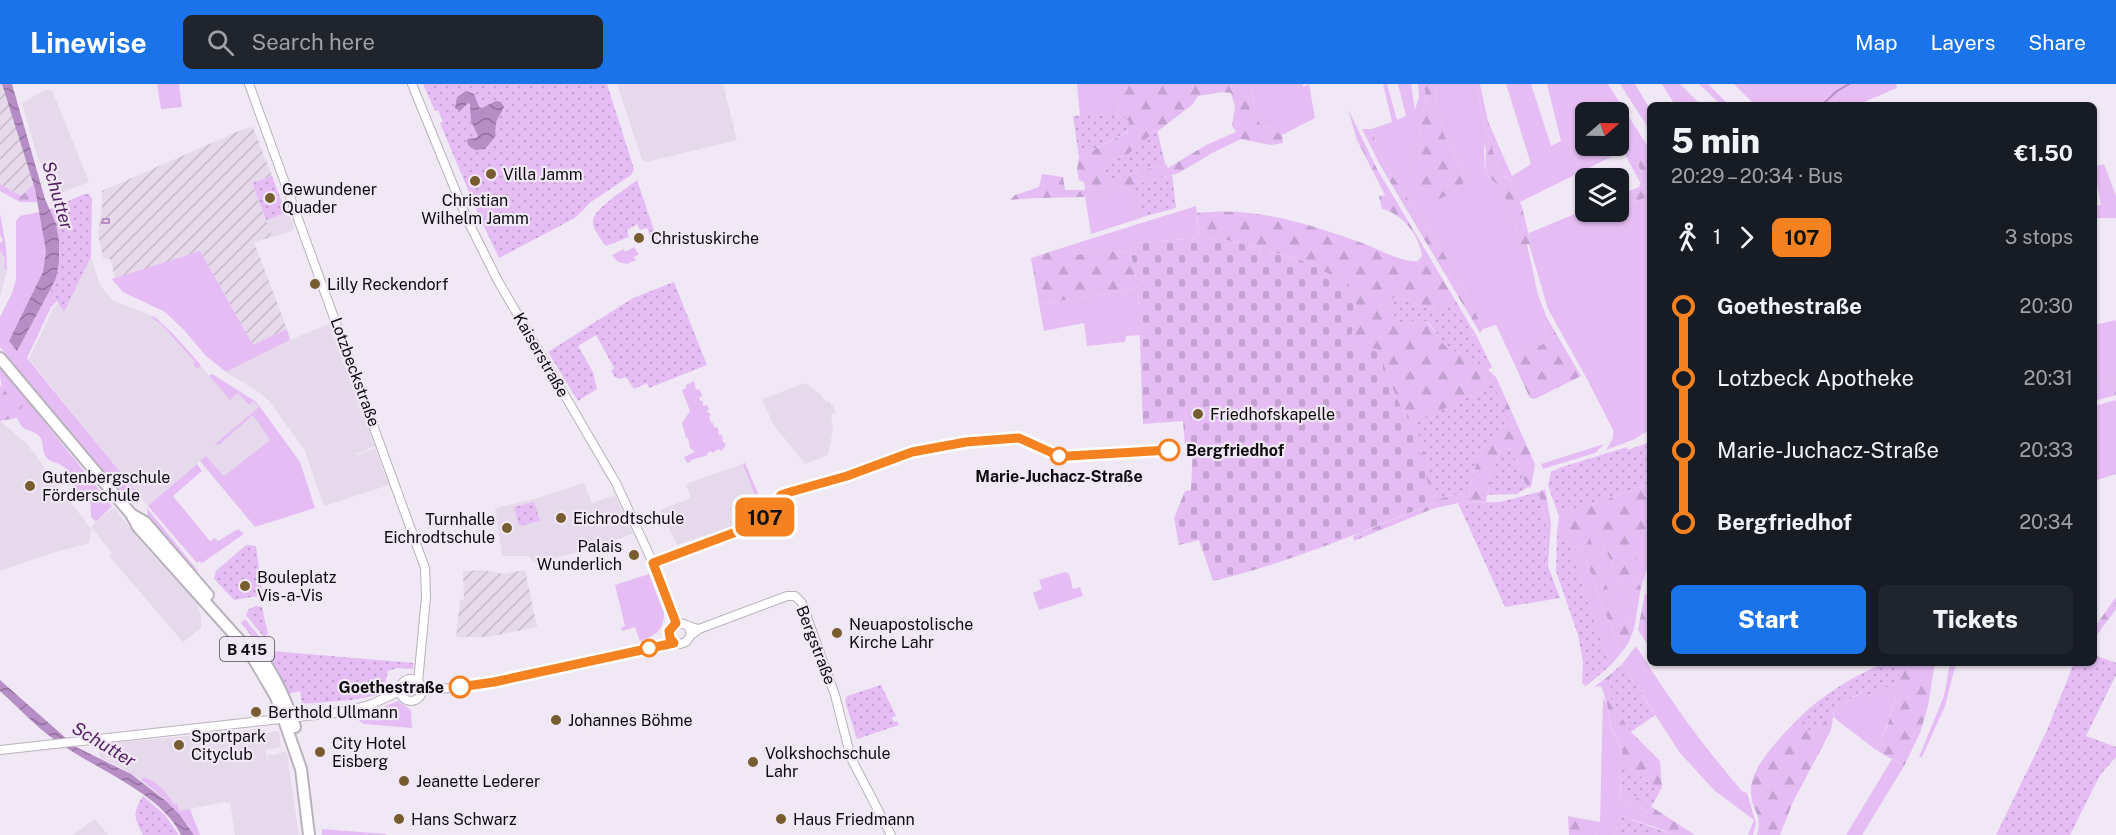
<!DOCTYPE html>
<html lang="en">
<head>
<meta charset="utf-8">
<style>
	body { margin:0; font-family:"Public Sans",sans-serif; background:#20242c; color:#f1f3f6; height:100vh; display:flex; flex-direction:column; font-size:22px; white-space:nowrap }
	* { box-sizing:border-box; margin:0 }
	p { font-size:20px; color:#9ea1a6 }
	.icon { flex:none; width:33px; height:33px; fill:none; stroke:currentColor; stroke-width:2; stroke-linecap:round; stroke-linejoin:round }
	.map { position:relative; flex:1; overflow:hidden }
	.drawer { position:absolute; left:1647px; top:18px; width:450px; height:564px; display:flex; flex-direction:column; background:#171b24; border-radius:9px; box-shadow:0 2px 4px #0004 }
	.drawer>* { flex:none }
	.badge { padding:0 12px; border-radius:9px; font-size:21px; line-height:39px }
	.needle { width:39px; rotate:70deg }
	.tools { position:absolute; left:1575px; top:18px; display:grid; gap:12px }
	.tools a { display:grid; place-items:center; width:54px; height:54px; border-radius:9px; background:#171b24; box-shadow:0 2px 4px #0004; font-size:30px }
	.map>.badge { position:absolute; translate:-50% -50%; box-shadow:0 0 0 3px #fff }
	.legs { display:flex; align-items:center; gap:9px; height:66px; padding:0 24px; font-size:20px }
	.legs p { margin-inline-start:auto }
	.summary { display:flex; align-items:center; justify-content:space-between; height:102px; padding:0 24px }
	h1 { font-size:33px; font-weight:800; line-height:45px }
	.cta { display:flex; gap:12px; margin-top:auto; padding:12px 24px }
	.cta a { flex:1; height:69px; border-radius:9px; background:#1a73e8; color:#fff; font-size:24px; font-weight:800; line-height:69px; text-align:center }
	.cta a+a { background:#20242c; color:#f1f3f6 }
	ul { padding:0 24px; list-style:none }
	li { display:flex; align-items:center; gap:21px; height:72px; font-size:22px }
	li i { display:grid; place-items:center; width:9px; height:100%; margin:0 8px; background:currentColor }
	li i::after { content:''; width:15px; height:15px; margin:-8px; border:4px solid; border-radius:50%; background:#171b24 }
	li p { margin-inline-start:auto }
	li:first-child i { background:linear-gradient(#0000 50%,currentColor 0) }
	li:last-child i { background:linear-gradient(currentColor 50%,#0000 0) }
	header { display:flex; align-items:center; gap:36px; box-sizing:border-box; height:84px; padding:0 30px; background:#1a73e8; color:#fff }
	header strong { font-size:28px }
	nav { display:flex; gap:33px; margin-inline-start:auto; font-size:21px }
	.search { width:420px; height:54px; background:#20242c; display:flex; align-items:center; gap:15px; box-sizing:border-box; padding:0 21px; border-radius:9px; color:#9ea1a6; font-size:22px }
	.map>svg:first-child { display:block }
	.built { fill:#e7d9ec }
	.industrial { fill:url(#industrial-furrows) }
	.grass { fill:#e5bdf4; fill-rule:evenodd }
	.forest { fill:url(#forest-firs); fill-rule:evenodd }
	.cemetery { fill:url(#cemetery-stones) }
	.park { fill:url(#park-dots) }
	.water { fill:url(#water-waves) }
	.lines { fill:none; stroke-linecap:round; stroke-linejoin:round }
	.stream { stroke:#b68dc5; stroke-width:2 }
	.tertiary-casing { stroke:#b9b1bc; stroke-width:10 }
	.primary-casing { stroke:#b9b1bc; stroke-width:14 }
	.tertiary { stroke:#fff; stroke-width:8 }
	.primary { stroke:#fff; stroke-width:10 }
	.line-1-casing { stroke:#fff; stroke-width:14 }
	.line-1 { stroke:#f58220; stroke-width:9 }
	.poi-dot { fill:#765c2e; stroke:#f1e8f5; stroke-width:2 }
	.stop-1-dot { fill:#fff; stroke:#f58220; stroke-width:3 }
	.labels { text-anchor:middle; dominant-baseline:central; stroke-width:4.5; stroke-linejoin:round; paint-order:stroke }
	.shield { fill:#f1e8f5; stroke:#524d54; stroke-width:1.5 }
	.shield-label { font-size:15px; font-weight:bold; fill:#0e0b0f }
	.poi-label { font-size:16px; fill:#0e0b0f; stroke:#f1e8f5; text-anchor:start }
	.street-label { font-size:16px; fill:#0e0b0f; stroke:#f1e8f5 }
	.stop-label { font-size:16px; font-weight:bold; fill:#0e0b0f; stroke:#f1e8f5; text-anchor:start }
	.water-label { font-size:18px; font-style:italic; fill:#521f62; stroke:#f1e8f5 }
</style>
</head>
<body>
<header>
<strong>Linewise</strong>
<div class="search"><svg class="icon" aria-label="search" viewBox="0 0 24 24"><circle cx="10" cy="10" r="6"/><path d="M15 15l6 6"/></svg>Search here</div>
<nav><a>Map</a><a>Layers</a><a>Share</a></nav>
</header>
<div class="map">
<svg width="2116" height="751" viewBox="0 0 2116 751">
	<defs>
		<pattern id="industrial-furrows" width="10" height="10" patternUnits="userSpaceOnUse" patternTransform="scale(1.5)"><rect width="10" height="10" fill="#e7d9ec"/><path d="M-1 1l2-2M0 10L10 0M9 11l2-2" fill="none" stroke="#c5b9c9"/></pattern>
		<pattern id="forest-firs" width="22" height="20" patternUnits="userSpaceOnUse" patternTransform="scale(1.5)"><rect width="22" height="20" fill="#e5bdf4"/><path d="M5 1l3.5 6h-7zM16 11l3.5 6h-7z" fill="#c3a1d0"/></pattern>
		<pattern id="cemetery-stones" width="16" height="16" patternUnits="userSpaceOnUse" patternTransform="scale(1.5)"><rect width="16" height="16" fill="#e5bdf4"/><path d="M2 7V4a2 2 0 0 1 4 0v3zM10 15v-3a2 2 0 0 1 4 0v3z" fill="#c3a1d0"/></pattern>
		<pattern id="park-dots" width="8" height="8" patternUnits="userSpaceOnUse" patternTransform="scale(1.5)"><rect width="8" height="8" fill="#e5bdf4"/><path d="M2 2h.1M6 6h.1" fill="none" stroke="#c3a1d0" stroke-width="1.8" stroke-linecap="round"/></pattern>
		<pattern id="water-waves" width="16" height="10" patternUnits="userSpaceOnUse" patternTransform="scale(1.5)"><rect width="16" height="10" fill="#b68dc5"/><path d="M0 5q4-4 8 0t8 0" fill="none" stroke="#92719e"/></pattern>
	</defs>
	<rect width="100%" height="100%" fill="#f1e8f5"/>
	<!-- built -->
	<path class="built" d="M617 0H723L737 56 647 78 642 76Z
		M45 6H52L89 98 53 112 36 68 22 19Z
		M289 128 294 144 292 147 272 153 266 136Z
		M0 167 5 174 4 184 7 186 0 213Z
		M91 173 100 201 112 216 155 233 173 250 230 316 238 309 253 317 259 323 253 329 270 356 224 392 206 372 148 422 29 275 53 225 58 219 64 227Z
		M329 240 375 362 357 370 354 368 357 371 375 364 389 401 324 422 304 365 269 317 260 309 226 288 290 256Z
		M805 299 821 311 826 318 829 317 831 321 833 320 836 329 831 330 833 346 828 371 805 380 773 340 762 315Z
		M0 337 27 360 91 445 89 459 49 470 0 487Z
		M745 379 762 419 763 428 759 436 728 449 726 444 714 449 716 453 705 457 703 452 677 461 660 426 691 414 686 400Z
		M584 399 592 419 615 411 633 450 591 465 534 479 528 472H502L495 424 534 415Z
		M114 423 145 463 197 519 201 532V544L183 558 109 472 112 469 91 443Z
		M261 643 263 649 279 647 281 663 265 666 268 676V670L275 671 285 667 287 670 299 751H235L230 718 226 719 225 718 179 727 167 709 143 693 141 696 116 681 100 674 99 663 103 662 104 660 250 646Z
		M95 735 108 751H72L81 745Z"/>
	<!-- industrial -->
	<path class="industrial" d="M0 0H2L34 100 21 112 0 100Z
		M253 43 272 92 252 99 272 153 254 158 287 245 253 261 200 167 115 200 112 195 115 193 110 175 103 174 98 149 102 122V107L246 44Z
		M484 486 503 490 525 486 537 543 488 553H456L460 516 464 515 463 487Z"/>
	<!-- grass -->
	<path class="grass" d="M157 0H179L182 23 161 25Z
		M1077 0H1119V18L1117 32 1080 33Z
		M1252 0H1303V3L1309 0 1315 34 1282 51 1271 44 1260 40 1255 30Z
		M1383 0H1387L1397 36 1406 32 1398 0H1411L1415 26 1419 12 1418 0H1421V4L1425 6 1426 22 1421 31 1419 59 1412 69 1466 95 1444 51 1434 0H1477L1483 40 1489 55 1484 59 1485 89 1502 105 1521 161 1527 160 1538 211 1547 234 1544 238 1546 253 1543 260 1512 275 1496 241 1483 245 1463 202 1441 165 1384 79 1371 45 1392 38Z
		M1506 0H1531L1551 62 1561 57 1547 0H1608L1650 66V84L1647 81 1637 78 1642 94 1640 98 1623 67 1520 118 1511 95C1498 92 1494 76 1492 64L1497 58 1512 92 1531 80ZM1586 28H1618V62H1586Z
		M1620 0H1635L1650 25V47Z
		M1662 0H1680L1701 21H1675Z
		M1699 0H1708L1729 21H1721Z
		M1734 0H1896L1897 4 1857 21H1755Z
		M2104 80 2116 112V134H2094V122L2101 121 2094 83Z
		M1129 103 1138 135 1091 150 1085 113Z
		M1650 112V345L1635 355 1606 366 1613 354V346L1587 295 1548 225 1529 160H1531L1529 149 1575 130V133L1579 137 1608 128H1618L1619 124Z
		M1196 122 1199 154 1130 159 1131 169 1108 166 1076 171 1071 161Z
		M39 128C43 143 47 159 46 175 44 201 21 234 9 257L17 266 50 206 57 217 51 223 27 274 139 411 127 416 122 412 0 263V233L12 209 16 196V137L20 132Z
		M0 129 6 163 7 186 4 184 5 174 0 167V159L3 156 0 151Z
		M634 163 639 170 634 173 636 176 627 180 618 178 612 171 624 165 625 168Z
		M200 167 253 261 287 245 290 256 226 288 206 272 184 246 165 228 123 208 112 195Z
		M1138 205 1141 251 1126 252 1125 258 1087 262 1084 239 1044 247 1039 220Z
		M151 232 155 233 173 250 200 280 199 284H196L193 280 195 278 161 240 156 237Z
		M2116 236V296L2094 301V241Z
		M0 283 112 422 96 438 91 433 90 413 76 407C74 394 71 386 59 380 54 378 49 377 46 373 41 367 45 356 38 351 28 343 24 350 17 334L23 321C19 316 14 316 9 312 0 305 0 295 0 283Z
		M212 290 255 317 260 323 300 378 315 424 255 443 200 377 206 372 224 392 270 356 253 331 219 361H214L259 323 253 317 249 321 238 309 230 316 209 292 205 294Z
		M694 297 696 305 700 306 702 312 699 314 701 317H703V322L707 321 709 325 707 327 708 329H710L711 331 709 332 711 339H713L714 343 718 344 719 351H722L723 358 726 360 722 367 718 365 713 369 711 367 707 369 708 371 691 376V378L687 379 684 373 695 368 690 364 688 354H686L682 339 690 327 682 306 686 304V301Z
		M2116 316V390L2094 397V322Z
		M1604 360 1595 369 1543 385 1541 380Z
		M745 379 762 419V430L743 380Z
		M197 380 202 387 173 412 210 457 215 454 218 457 238 445 244 450 202 479 199 477 197 479 148 422Z
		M147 424 198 487 193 491 148 438Z
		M1650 444V474L1641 504 1634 490 1630 448Z
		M1600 448 1614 488 1637 527 1634 545C1608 513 1600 489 1588 450Z
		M1581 461 1600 515 1621 569 1611 581 1590 525 1571 463Z
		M1065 488 1069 490 1073 505 1080 503 1083 512 1039 526 1033 509 1042 505 1039 496Z
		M649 490 664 529C664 547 654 552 640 557L635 543 622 547 621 544 625 542 615 501Z
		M1636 562C1668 613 1702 661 1742 707L1747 709 1756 739 1753 751H1748L1754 736 1715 707 1680 669 1622 580Z
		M1950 579H1956L1945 622 1922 673H1919L1944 612Z
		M1898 598C1895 623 1887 644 1876 666L1833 633 1834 627 1863 607 1866 613Z
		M1603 613 1608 624 1611 644 1623 668 1619 684 1622 692 1619 715 1646 727 1657 736 1655 743 1621 732 1614 751H1596L1600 738Z
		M398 617 411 626 412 644 364 640 358 636 359 633Z
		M1892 675 1904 682 1862 751H1846Z
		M143 693C158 698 166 707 174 720L177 719 179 727 190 725 200 751H194C181 728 161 712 141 696Z
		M322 745 386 750V751H322Z"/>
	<!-- forest -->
	<path class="forest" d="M1119 0H1252L1255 30 1260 40 1271 44 1282 51 1283 59 1271 61 1241 55 1212 69 1179 89 1135 101 1143 133 1138 135 1129 104 1085 113 1038 114 1010 116 1015 111 1039 103 1042 90 1063 93 1065 106H1085L1084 98 1079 96 1077 86 1079 73 1128 48 1123 31 1117 32 1119 18ZM1223 8 1231 9 1235 23 1232 42 1236 48 1206 61 1168 84 1165 79 1126 92 1108 77 1127 71 1193 20 1198 12Z
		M1421 0H1434L1444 51 1466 95C1459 107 1448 112 1435 116 1417 107 1414 88 1412 69L1419 58 1421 31 1426 22 1425 6 1420 4Z
		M1477 0H1480L1488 37 1497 58 1492 64 1497 83 1505 93 1511 95 1522 123 1531 160 1521 161 1502 105 1485 89 1486 67 1484 58 1489 55 1483 40Z
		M1348 25 1377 85 1476 251 1474 252 1454 226H1436L1395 213 1400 237 1423 236 1429 240 1441 257 1450 266 1465 270 1478 277 1496 293 1535 380 1531 403 1527 404 1511 364 1500 367 1491 389 1486 418 1458 419 1432 425 1354 457 1353 452 1434 419 1404 332 1349 262 1356 219 1347 199 1298 175 1232 157 1199 154 1197 129C1254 122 1309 140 1362 159 1379 165 1402 179 1418 177L1422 172C1419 151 1403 130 1382 125L1379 112 1385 111 1357 56ZM1491 298V357C1475 372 1474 389 1469 410L1453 411 1438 415 1428 378 1468 313Z
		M1362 45H1371L1384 79 1441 165 1463 202 1483 245 1480 249 1380 81Z
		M1638 68 1650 84V112L1619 124V111L1639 103 1642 93 1635 70Z
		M0 100 21 112 34 100 37 118H20L0 107Z
		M1585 125 1586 128H1608L1578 137 1575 133V130Z
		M1071 161 1076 171 1108 166 1131 169 1138 205 1039 220 1031 174Z
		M1547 234 1581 292 1535 315 1530 314 1512 275 1543 260 1546 253 1544 238Z
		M2116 296V311L2094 317V301Z
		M0 301 9 312 19 317 23 321 17 334 0 337Z
		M1650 400V444L1630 449 1639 482 1634 490 1641 504 1637 527 1614 488 1600 448 1589 451C1600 489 1608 513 1634 545L1628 560 1621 569 1600 515 1581 461 1571 463 1568 453 1560 447 1557 448 1559 432Z
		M1545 405 1551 439 1548 482H1545L1546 438 1538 408Z
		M1645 509 1650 513V564L1638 546Z
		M2116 513V525L2094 555V544Z
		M1900 579H1935L1928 622 1920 649 1904 682 1876 666 1887 643 1895 617Z
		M1610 591 1611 616 1631 648 1660 677 1662 703 1660 707 1620 677 1623 668 1611 643 1608 624 1602 604 1600 602 1594 603Z
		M1834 627 1831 646 1793 718 1780 751H1757C1763 731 1752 727 1751 710 1748 684 1781 653 1798 635L1813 650Z
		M1621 703 1695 751H1675L1655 743 1657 736 1646 727 1619 715Z
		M1568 732 1600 738 1596 751H1569Z"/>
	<!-- cemetery -->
	<path class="cemetery" d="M1199 154 1232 157 1298 175 1347 198 1356 219 1350 262 1377 265 1404 331 1407 330 1410 335 1434 419C1361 448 1289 479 1213 497L1199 456 1179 461 1174 434 1185 407 1191 406 1193 361 1185 362 1183 337 1143 340 1138 205 1129 159Z"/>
	<!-- park -->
	<path class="park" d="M423 0H607L634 85 631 91 591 118 575 134 499 174 479 132 440 39 443 37 438 26 435 27Z
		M1123 31 1129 38 1127 48 1079 73 1073 32Z
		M1157 46 1165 79 1126 92 1109 95 1103 83 1108 77 1127 71Z
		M1172 91 1176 124 1143 133 1134 101Z
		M272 92 286 129 266 136 252 99Z
		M637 96 658 158 653 159 647 144 640 146 637 140 627 146 629 153 606 162C601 155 592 146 593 136 595 124 627 104 637 96Z
		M84 110H89L92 115 91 173 64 228 50 206C63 179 62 152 48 126Z
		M674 198 707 281 649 304 647 299 634 305 626 293 620 295 615 293 611 287 614 284 596 251 578 262 593 288 597 305 578 317 548 268 633 214Z
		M1395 213 1436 226 1448 221 1464 236 1473 252 1476 251 1492 283 1488 286 1465 270 1450 266 1441 257 1430 240 1423 236 1400 238 1395 233 1389 220 1391 215Z
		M1491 298 1512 340C1478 367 1478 368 1469 410L1453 411 1438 415 1415 339 1468 313Z
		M1650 358V400L1559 432 1548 402 1551 388 1559 384 1627 363 1628 366Z
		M1511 364 1527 404 1517 410 1487 411 1491 389 1500 367Z
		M1538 408 1546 438 1545 482H1548L1560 514 1505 523 1458 419 1500 418Z
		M534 418 540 437 519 442 514 423Z
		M1560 446 1568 453 1590 525 1611 581 1586 602 1582 599 1583 578 1578 551 1556 487 1557 448Z
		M246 461 256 462 262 507 258 512 234 516 214 495 216 487Z
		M256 522 262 523 268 550 264 553 246 531 249 525Z
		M245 535 271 567 414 579 413 585 398 584 388 587 385 600V610L351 616 302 620 300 607 289 610 266 570 241 539Z
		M2094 571 2116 579V591L2086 652 2116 663V673L2100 691 2070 751H1996L2047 646 2074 579H2094Z
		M1884 579H1900L1898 598 1866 613 1862 607 1834 627 1813 650 1798 635C1822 611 1852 593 1884 579Z
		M1622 580 1655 631 1631 648 1611 616 1610 591Z
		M881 601 896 632 892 634 894 638 897 637 899 641 857 655 845 617 847 612Z
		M1620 677 1660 707 1651 723 1621 703 1622 692 1618 690Z
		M143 712 165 731 179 751H143C134 733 132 730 143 712Z
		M1621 732 1675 751H1614Z"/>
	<!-- water -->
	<path class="water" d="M2 0H12L45 115 56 140 59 157V178L56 194 50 206 17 267 9 257 43 188 46 167 35 105Z
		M466 7 474 10 479 23 482 24 496 17 501 18 504 23 496 38 495 53 485 65 475 66 468 61 467 55 476 54 478 52 471 37 470 20 468 19 460 27 455 24 457 13Z
		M0 596 76 663 131 690 166 717 180 731 194 751H181C161 708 92 684 55 656 35 642 18 623 0 607Z"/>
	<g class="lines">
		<!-- stream -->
		<path class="stream" d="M1822 21 1837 7 1849 0
			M103 135H109V139H102Z"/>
		<defs>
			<path id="tertiary" d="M249 0 425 484 426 513 418 598
				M412 0 467 135 498 197 616 399 653 479 676 539
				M689 544 691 551 686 558 680 560 671 556 669 547 676 539C684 538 690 544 699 545
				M691 551 699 545 787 512H795L802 519 835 611 851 674 891 751
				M400 606a11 11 0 1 1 22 0a11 11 0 1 1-22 0Z
				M422 604 441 605 494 598 674 559
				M0 666 343 628 372 620 400 607"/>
			<path id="primary" d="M0 274 131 430 138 443 249 567 276 613 301 685 309 751
				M131 430 145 438 208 511
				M251 559C271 584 285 612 295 643"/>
		</defs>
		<!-- tertiary casing -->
		<use href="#tertiary" class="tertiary-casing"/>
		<!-- primary casing -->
		<use href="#primary" class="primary-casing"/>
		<!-- tertiary -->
		<use href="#tertiary" class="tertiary"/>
		<!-- primary -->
		<use href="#primary" class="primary"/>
	</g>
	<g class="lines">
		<defs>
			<path id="line-1" d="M460 603 494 598 674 559 670 554 669 547 676 539 653 479 760 439 781 411 790 408 847 392 912 368 966 358 1019 354 1059 372H1069L1169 366"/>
		</defs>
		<!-- line-1 casing -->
		<use href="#line-1" class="line-1-casing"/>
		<!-- line-1 -->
		<use href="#line-1" class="line-1"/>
	</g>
	<!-- markers -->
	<g class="poi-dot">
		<circle cx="491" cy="90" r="6"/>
		<circle cx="475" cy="97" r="6"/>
		<circle cx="270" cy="114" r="6"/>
		<circle cx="639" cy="154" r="6"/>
		<circle cx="315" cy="200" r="6"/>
		<circle cx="1198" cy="330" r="6"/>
		<circle cx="30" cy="402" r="6"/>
		<circle cx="561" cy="434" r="6"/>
		<circle cx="507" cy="444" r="6"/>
		<circle cx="634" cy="471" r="6"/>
		<circle cx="245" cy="502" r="6"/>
		<circle cx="837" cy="549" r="6"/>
		<circle cx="256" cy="628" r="6"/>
		<circle cx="556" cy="636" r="6"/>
		<circle cx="179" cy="661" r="6"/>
		<circle cx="320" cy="668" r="6"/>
		<circle cx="753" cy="678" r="6"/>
		<circle cx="404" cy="697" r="6"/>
		<circle cx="399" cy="735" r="6"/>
		<circle cx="781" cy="735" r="6"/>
	</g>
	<g class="stop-1-dot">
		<circle cx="1169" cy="366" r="10"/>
		<circle cx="1059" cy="372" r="8"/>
		<circle cx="649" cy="564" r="8"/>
		<circle cx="460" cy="603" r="10"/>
	</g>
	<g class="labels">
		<!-- shield labels -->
		<rect class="shield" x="220" y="553" width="54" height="24" rx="4.5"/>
		<g class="shield-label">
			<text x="247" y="565">B 415</text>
		</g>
		<!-- poi labels -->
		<g class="poi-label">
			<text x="503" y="90">Villa Jamm</text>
			<text x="282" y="105">Gewundener<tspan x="282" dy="18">Quader</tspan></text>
			<text x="475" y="116" text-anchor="middle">Christian<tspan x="475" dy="18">Wilhelm Jamm</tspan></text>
			<text x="651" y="154">Christuskirche</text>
			<text x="327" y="200">Lilly Reckendorf</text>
			<text x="1210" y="330">Friedhofskapelle</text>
			<text x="42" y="393">Gutenbergschule<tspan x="42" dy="18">Förderschule</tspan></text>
			<text x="573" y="434">Eichrodtschule</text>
			<text x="495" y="435" text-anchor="end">Turnhalle<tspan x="495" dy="18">Eichrodtschule</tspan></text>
			<text x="622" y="462" text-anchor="end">Palais<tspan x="622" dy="18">Wunderlich</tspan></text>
			<text x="257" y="493">Bouleplatz<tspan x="257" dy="18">Vis-a-Vis</tspan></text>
			<text x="849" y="540">Neuapostolische<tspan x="849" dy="18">Kirche Lahr</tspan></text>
			<text x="268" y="628">Berthold Ullmann</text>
			<text x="568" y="636">Johannes Böhme</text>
			<text x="191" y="652">Sportpark<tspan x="191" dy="18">Cityclub</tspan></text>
			<text x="332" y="659">City Hotel<tspan x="332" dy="18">Eisberg</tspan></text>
			<text x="765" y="669">Volkshochschule<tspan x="765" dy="18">Lahr</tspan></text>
			<text x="416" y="697">Jeanette Lederer</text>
			<text x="411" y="735">Hans Schwarz</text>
			<text x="793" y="735">Haus Friedmann</text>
		</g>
		<!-- street labels -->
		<g class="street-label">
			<text transform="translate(541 271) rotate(60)">Kaiserstraße</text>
			<text transform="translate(355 288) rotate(70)">Lotzbeckstraße</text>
			<text transform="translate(816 561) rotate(69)">Bergstraße</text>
		</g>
		<!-- stop labels -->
		<g class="stop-label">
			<text x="1186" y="366">Bergfriedhof</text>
			<text x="1059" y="392" text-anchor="middle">Marie-Juchacz-Straße</text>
			<text x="444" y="603" text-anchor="end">Goethestraße</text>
		</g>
		<!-- water labels -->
		<g class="water-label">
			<text transform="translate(58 111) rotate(74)">Schutter</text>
			<text transform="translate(104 660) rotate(31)">Schutter</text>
		</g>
	</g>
</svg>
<div class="tools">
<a><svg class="needle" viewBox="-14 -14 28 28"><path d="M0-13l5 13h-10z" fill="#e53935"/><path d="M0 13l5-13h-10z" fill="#9ea1a6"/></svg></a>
<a><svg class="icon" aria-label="layers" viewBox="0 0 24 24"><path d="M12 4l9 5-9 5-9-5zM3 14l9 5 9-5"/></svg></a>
</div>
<b class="badge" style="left:765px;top:433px;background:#f58220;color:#111">107</b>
<section class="drawer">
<div class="summary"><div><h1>5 min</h1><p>20:29 – 20:34 · Bus</p></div><b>€1.50</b></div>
<div class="legs"><svg class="icon" aria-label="walk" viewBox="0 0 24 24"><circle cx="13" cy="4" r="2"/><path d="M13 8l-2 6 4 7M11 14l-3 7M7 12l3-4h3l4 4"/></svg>1<svg class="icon" aria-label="forward" viewBox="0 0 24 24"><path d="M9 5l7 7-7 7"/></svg><b class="badge" style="background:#f58220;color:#111">107</b><p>3 stops</p></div>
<ul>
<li><i style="color:#f58220"></i><b>Goethestraße</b><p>20:30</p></li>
<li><i style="color:#f58220"></i><span>Lotzbeck Apotheke</span><p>20:31</p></li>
<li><i style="color:#f58220"></i><span>Marie-Juchacz-Straße</span><p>20:33</p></li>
<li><i style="color:#f58220"></i><b>Bergfriedhof</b><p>20:34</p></li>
</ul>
<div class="cta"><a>Start</a><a>Tickets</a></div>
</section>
</div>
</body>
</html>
